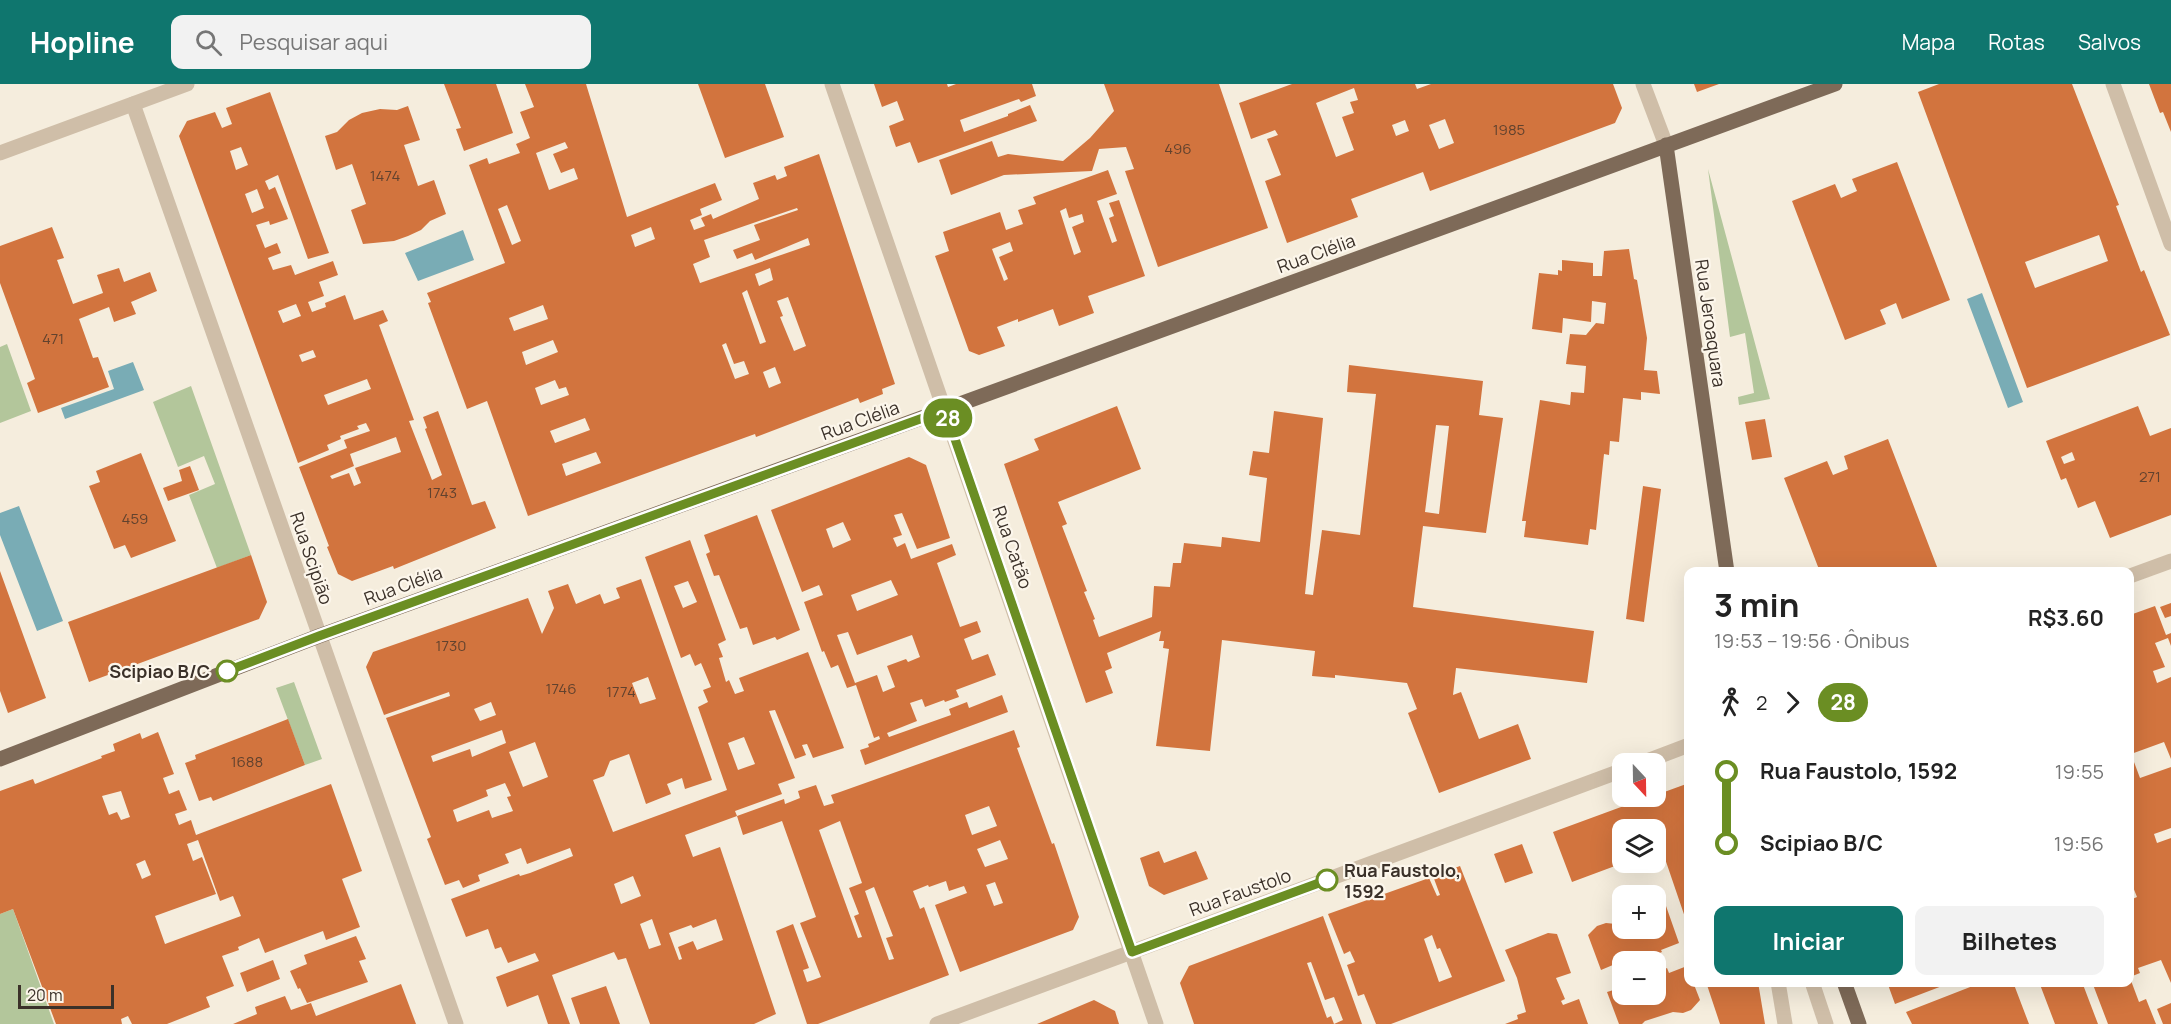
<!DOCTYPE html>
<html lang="pt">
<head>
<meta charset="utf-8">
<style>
	body { margin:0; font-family:Manrope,sans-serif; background:#f2f2f2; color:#222; height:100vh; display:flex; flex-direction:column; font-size:22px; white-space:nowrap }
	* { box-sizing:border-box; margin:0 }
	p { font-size:20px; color:#767676 }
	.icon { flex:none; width:33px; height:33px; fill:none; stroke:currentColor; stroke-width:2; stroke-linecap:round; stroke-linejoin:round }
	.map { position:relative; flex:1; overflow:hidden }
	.sheet { position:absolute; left:1684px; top:483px; width:450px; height:420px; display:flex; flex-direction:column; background:#fff; border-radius:12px; box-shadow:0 6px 24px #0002 }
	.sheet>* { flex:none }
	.badge { padding:0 12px; border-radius:20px; font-size:21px; line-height:39px }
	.needle { width:39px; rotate:158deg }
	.buttons { position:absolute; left:1612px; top:669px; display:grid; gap:12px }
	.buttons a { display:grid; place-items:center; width:54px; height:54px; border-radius:12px; background:#fff; box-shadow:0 6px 24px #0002; font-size:30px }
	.scale { position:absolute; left:18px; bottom:15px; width:96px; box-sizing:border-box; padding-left:6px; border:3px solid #3b3129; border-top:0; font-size:16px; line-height:21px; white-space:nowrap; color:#3b3129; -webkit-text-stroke:4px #fcf6eb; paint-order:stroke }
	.map>.badge { position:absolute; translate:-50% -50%; box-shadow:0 0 0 3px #fff }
	.legs { display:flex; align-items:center; gap:9px; height:66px; padding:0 30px; font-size:20px }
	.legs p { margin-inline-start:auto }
	.head { display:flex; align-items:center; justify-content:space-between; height:102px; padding:0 30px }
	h1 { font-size:33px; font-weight:700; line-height:45px }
	.action { display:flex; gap:12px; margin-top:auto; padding:12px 30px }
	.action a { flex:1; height:69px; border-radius:12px; background:#0f766e; color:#fff; font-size:24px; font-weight:700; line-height:69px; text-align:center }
	.action a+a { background:#f2f2f2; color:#222 }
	ul { padding:0 30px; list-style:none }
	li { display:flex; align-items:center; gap:21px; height:72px; font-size:22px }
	li i { display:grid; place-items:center; width:9px; height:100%; margin:0 8px; background:currentColor }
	li i::after { content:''; width:15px; height:15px; margin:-8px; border:4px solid; border-radius:50%; background:#fff }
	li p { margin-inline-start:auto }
	li:first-child i { background:linear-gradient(#0000 50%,currentColor 0) }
	li:last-child i { background:linear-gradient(currentColor 50%,#0000 0) }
	header { display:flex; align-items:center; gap:36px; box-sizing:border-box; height:84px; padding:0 30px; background:#0f766e; color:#fff }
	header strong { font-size:28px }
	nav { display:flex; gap:33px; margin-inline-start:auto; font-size:21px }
	.search { width:420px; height:54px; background:#f2f2f2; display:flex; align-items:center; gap:15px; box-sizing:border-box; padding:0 21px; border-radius:12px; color:#767676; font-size:22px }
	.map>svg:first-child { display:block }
	.green { fill:#b3c69b }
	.water { fill:#79acb5 }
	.building { fill:#d2743e; fill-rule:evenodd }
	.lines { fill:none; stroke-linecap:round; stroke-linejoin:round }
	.service { stroke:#cfbea8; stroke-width:15 }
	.minor { stroke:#cfbea8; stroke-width:15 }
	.tertiary { stroke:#cfbea8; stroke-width:15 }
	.primary { stroke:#7e6a58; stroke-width:15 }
	.line-1-casing { stroke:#fff; stroke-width:14 }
	.line-1 { stroke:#6b8e23; stroke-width:9 }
	.stop-1-dot { fill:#fff; stroke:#6b8e23; stroke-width:3 }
	.labels { text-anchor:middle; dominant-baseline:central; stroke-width:4.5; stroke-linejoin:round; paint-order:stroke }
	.number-label { font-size:15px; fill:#61422e }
	.street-label { font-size:18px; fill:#3b3129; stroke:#fcf6eb }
	.stop-label { font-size:18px; font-weight:bold; fill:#3b3129; stroke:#fcf6eb; text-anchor:end }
</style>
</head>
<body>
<header>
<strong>Hopline</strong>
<div class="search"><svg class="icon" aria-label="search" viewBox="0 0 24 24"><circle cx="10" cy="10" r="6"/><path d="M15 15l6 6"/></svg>Pesquisar aqui</div>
<nav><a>Mapa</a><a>Rotas</a><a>Salvos</a></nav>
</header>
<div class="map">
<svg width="2171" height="940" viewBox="0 0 2171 940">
	<rect width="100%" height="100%" fill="#f5eddd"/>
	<!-- green -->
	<path class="green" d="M1708 85 1770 315 1739 321 1738 313 1754 309 1745 249 1730 253Z
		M7 260 31 327 0 339V263Z
		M191 302 251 471 217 484 189 411 215 400 204 372 178 383 153 318Z
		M294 598 322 675 305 681 276 604Z
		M13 825 54 940H0V830Z"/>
	<!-- water -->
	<path class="water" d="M463 146 474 176 418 197 405 169Z
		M1982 209 2023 318 2008 324 1967 215Z
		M133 278 144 306 65 335 61 324 114 305 108 287Z
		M19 422 63 537 37 547 0 451V429Z"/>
	<!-- building -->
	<path class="building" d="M444 0H496L513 49 464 67 456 45 461 44Z
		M525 0H586L627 133 715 99 722 116 700 125 702 131 690 136 694 146 705 142 701 134 711 130 713 135 759 115 753 99 775 91 777 96 787 92 784 83 819 70 895 300 882 305 883 310 860 319 858 314 756 353 755 350 528 432 487 317 467 325 428 219 431 218 427 209 505 179 469 81 487 74 489 80 520 69 516 60 530 54 520 28 534 23ZM565 58 568 64 553 70 561 89 574 84 578 95 549 106 536 69ZM507 121 521 157 512 161 498 125ZM797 124 798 126 754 141 760 156 733 166 737 175 752 169 755 176 808 154 810 161 700 199 693 180 710 173 704 156ZM651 143 655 155 635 163 631 151ZM770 184 773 196 759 202 755 190ZM747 206 766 258 760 260 742 209ZM788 213 806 262 794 267 780 233 783 232 777 217ZM543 221 548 235 514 247 509 234ZM553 256 558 268 526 281 522 268ZM726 259 734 280 744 277 749 290 735 295 722 261ZM775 283 781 299 769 304 763 288ZM555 296 559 305 566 303 569 311 541 321 535 304ZM585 334 590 346 555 359 550 347ZM596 368 601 379 566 392 562 380Z
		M698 0H765L784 53 725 74Z
		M874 0H947L948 3 956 0H1032L1036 12 1021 18 1019 15 960 36 964 48 1008 32V30L1030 21 1037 37 918 79 910 58 896 63 891 49 889 42 904 36 897 17 882 23Z
		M1104 0H1219L1268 144 1158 183 1125 87 1134 85 1126 63 1099 65 1092 87 1004 91 951 111 939 76 992 57 998 73 1008 70 1063 77 1090 54 1114 27Z
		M1292 0H1415L1417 5 1431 0H1613L1622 24 1615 39 1430 107 1423 88 1351 115 1358 133 1287 159 1265 97 1281 91 1267 55 1278 51 1275 46 1251 55 1239 19ZM1354 4 1358 16 1350 18 1354 29 1342 33 1354 66 1336 73 1316 19ZM1445 35 1454 59 1439 65 1429 41ZM1405 36 1409 47 1396 52 1392 41Z
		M1694 0H1719L1697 8Z
		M1939 0H2072L2119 121 2116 122 2141 188 2144 186 2170 251 2027 304 1918 8ZM2099 151 2108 177 2035 204 2025 178Z
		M2149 0H2171V48L2163 28 2160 29Z
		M270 8 329 169 308 175 278 91 265 97 269 106 275 103 288 135 270 141 269 137 256 141 265 164 277 159 281 169 268 174 273 186 291 181 295 191 333 177 338 191 319 198 324 212 308 218 312 228 326 223 325 219 345 211 354 236 383 226 388 237 379 241 414 336 409 337 432 396 442 391 425 345 427 344 423 333 438 327 472 421 485 417 496 444 394 485 393 482 352 497 338 490 327 463 329 462 299 383 347 364 344 356 370 347 366 339 357 342 359 345 340 352 341 355 327 361 329 366 298 379 179 52 187 37 215 28 222 44 232 40 226 24ZM241 63 248 81 236 86 230 67ZM257 105 264 124 252 129 245 110ZM296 220 301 232 283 239 278 227ZM313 266 316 273 302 278 299 271ZM367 295 371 305 328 321 324 311ZM396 353 401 368 355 384 361 399 354 402 349 389 332 395 330 392 354 382 350 370Z
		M408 22 420 56 404 61 418 102 434 96 446 130 430 137 421 146 408 152 394 157 363 160 351 126 366 120 352 80 336 86 325 52 337 48 349 36 362 29 380 25 397 26Z
		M1897 78 1950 216 1902 235 1896 219 1880 226 1886 240 1845 256 1792 117 1835 100 1841 114 1857 107 1852 95Z
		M1108 86 1117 110 1097 117 1112 159 1117 157 1109 134 1114 132 1109 119 1119 116 1145 192 1088 212 1094 229 1059 242 1053 225 1018 238V235L997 243 1005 262 979 271 969 267 935 172 949 167 943 148 1000 128 1006 146 1023 140 1018 126 1036 120 1033 113ZM1066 124 1069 134 1082 130 1084 138 1072 143 1081 168 1074 171 1060 127ZM1010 158 1013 167 999 173 1008 195 1004 197 992 165Z
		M52 143 64 174 57 176 73 220 103 209 97 191 119 184 124 198 150 188 157 207 131 218 136 230 114 238 109 223 79 235 93 274 98 273 109 303 38 329 27 299 35 295 0 199V162Z
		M1629 165 1634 195 1637 196 1647 254 1644 286 1657 287 1660 310 1641 308V316L1623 314 1619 358 1610 357 1609 371 1604 370 1596 446 1590 445 1588 461 1524 453 1526 437H1522L1540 316 1570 321 1571 308 1584 309 1586 282 1566 280 1570 250 1586 251 1596 239 1604 240 1606 219 1592 217 1591 238 1563 234 1562 249 1532 245 1539 189 1558 191V186L1562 187V176L1593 179V192H1602L1604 167Z
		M1349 281 1483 297 1479 331 1503 334 1486 449 1423 442 1413 523 1594 547 1587 599 1456 584 1453 611 1461 608 1479 655 1518 640 1531 675 1439 709 1408 629 1417 625 1407 599 1335 591V594L1312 592 1315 567 1222 556 1210 667 1156 662 1169 565 1163 564 1164 557H1159L1161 547 1107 569 1112 584 1105 587 1113 609 1086 619 1004 380 1039 366 1034 355 1117 322 1141 385 1058 418 1067 440 1062 442 1087 507 1084 508 1095 535 1093 536 1099 553 1152 533 1154 502 1170 503 1173 479H1181L1184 459 1221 463 1222 453 1260 458 1267 394 1249 391 1253 367 1269 369 1274 327 1323 334 1305 510 1313 511 1322 446 1360 451 1376 310 1347 308ZM1436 341 1449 342 1439 430 1425 428Z
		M2138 322 2150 352 2171 344V431L2110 454 2095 417 2078 424 2066 394 2061 396 2046 357ZM2072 368 2075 376 2064 380 2061 373Z
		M1765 335 1772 373 1752 376 1745 338Z
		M1888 355 1939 488H1820L1784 394 1827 377 1833 391 1848 385 1844 372Z
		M141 369 176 457 131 474 125 461 114 465 89 402 100 398 96 387Z
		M909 373 926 381 950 454 917 465 902 429 894 431 902 451 893 454 897 463 905 459 911 475 952 460 956 471 937 479 960 543 977 537 981 548 964 555 972 576 988 570 996 591 956 606 959 613 945 618 944 616 925 623 922 615 910 619 917 637 887 649 889 653 951 631 949 625 967 618 969 624 1002 611 1008 628 865 681 860 666 869 663 868 660 880 655 879 652 874 654 856 601 847 604 838 581 831 584 824 567 822 568 804 518 823 511 819 501 802 508 771 426ZM843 438 851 456 833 464 826 445ZM891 496 898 511 857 527 851 511ZM848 548 857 571 912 551 920 573 908 578 906 575 887 582 895 603 883 608 877 591 855 599 837 551Z
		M190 382 199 406 168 417 163 404 182 397 179 386Z
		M1643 402 1661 405 1644 538 1626 535Z
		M757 431 800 546 777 556 775 553 753 561 747 543 740 545 719 491 714 492 706 470 710 468 704 451Z
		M690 456 726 556 718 560 723 573 719 574 726 598 729 596 735 610 744 607 739 594 808 568 844 664 813 674 807 660 802 661 806 671 795 675 775 626 769 627 795 694 778 700 782 710 735 727 737 732 685 751 693 773 720 763 776 930 754 940H650L626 874 618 876 614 868 552 891 570 940H548L538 911 507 923 496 893 539 877 535 869 508 879 501 863 495 865 488 845 466 853 451 815 519 790 520 792 530 789 573 772 570 764 527 780 521 764 505 770 509 779 478 791 480 797 463 804 459 796 445 801 427 755 431 753 386 634 450 612 449 608 384 631 366 583 373 568 528 514 542 550 554 524 548 507 568 500 576 520 600 510 604 520 620 514 616 504 641 495 712 696 685 705 682 694 667 700 671 710 646 720 629 670 610 677 604 692 593 696 613 748 727 706 698 623 708 618 703 606 711 603 701 579 695 582 690 570 681 574 645 473ZM688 497 697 518 683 524 674 502ZM648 593 656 615 640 620 632 599ZM491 618 496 631 480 637 474 625ZM502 646 506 659 472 673 470 665 433 678 431 672ZM744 653 755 680 738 686 728 659ZM535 658 548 693 523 703 509 668ZM505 699 511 712 507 713 513 727 492 734 489 726 457 738 453 726 488 712 486 706ZM633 792 641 812 621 820 614 800ZM652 835 661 861 649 865 640 840ZM716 835 723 856 697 866 693 857 678 863 682 875 679 876 669 849 691 841 693 844Z
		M251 471 267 518 259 535 89 598 68 538Z
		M0 487 46 614 8 629 0 607Z
		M2171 519V532L2165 534 2160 523Z
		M2155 522 2166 551 2171 549V562L2168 554 2155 559 2165 583 2153 587 2157 599 2171 593V675L2164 658 2131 670 2140 694 2171 683V744L2154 750 2157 759 2171 754V899L2161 876 2138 884 2140 889 2130 893V816L2137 813 2133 803 2130 804V531Z
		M288 635 305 681 213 717 211 713 199 717 185 679 196 675 195 671Z
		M1014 646 1020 663 1017 664 1052 760 1054 759 1079 833 1073 846 960 888 935 821 967 809 964 802 949 807 946 797 929 803 928 801 913 807 920 825 924 823 949 891 818 940H807L776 847 793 840 809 884 803 886 807 898 813 896 821 893 800 839 816 833 782 737 743 751 737 732 784 715 785 720 800 714 798 707 816 701 824 722 834 719 831 711 840 708ZM989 722 997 742 972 751 965 731ZM840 737 862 799 849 804 859 830 854 832 862 853 858 854 819 746ZM1000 756 1008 775 985 783 977 765ZM995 798 1003 819 994 822 986 801ZM874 803 893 852 886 854 894 875 889 876 865 807Z
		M158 648 174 690 163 694 169 710 179 706 187 726 175 730 179 741 191 736 196 751 331 700 362 787 342 795 360 843 326 856 323 847 265 869 259 854 238 863 239 866 222 872 234 902 206 913 210 923 167 940H132L128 932 121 935 122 940H56L13 825 0 830V707L33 695 35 700 102 674 101 672 115 667 113 660 140 649 142 655ZM121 707 130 733 121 736 117 728 109 731 102 712ZM198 756 220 817 233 812 241 832 165 860 155 832 216 810 202 773 193 777 187 760ZM145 776 151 791 142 795 136 780Z
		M1689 699V845L1661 763 1656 765V746H1623V779L1572 798 1553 748 1651 712H1656V711Z
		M1522 760 1533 789 1505 799 1494 770Z
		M1159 767 1164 779 1196 767 1208 795 1164 811 1149 802 1140 774Z
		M1460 782 1505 897 1391 940H1376L1364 910 1358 912 1347 881 1355 878 1350 867 1344 870 1328 830 1429 794 1437 812 1440 811 1433 792ZM1432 851 1437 865 1440 864 1452 893 1439 898 1424 855Z
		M1656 821 1666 822 1679 859 1661 866 1662 868 1655 871 1661 887 1667 884 1669 889 1687 882 1689 898H1693L1700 916 1691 926 1683 929 1673 928 1645 937 1642 940H1619L1607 908 1620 904 1621 906H1623V910H1656V878H1623V900L1617 884 1622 882 1620 878 1601 886 1588 851 1597 842 1606 839 1616 840 1623 837V844H1656Z
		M1323 832 1362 940H1334L1343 936 1334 913 1325 916 1311 878 1307 879 1327 934 1331 932 1334 940H1194L1180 899 1189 882Z
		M1548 849 1557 850 1571 889 1556 894 1565 915 1561 917 1563 921 1579 915 1588 940H1505L1518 935 1517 931 1526 928 1517 894 1505 866Z
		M356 852 366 875 359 877 368 898 307 919 300 904 298 905 290 887 307 880 304 871Z
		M273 876 280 895 247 908 240 889Z
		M2130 894 2139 918 2146 915 2156 940H2108L2092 898H2130Z
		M1706 898H1758L1765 940H1720Z
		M1887 898H1950V899L1895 920Z
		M1983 898H2013L2029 940H1912L1906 928Z
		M2039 898H2082L2098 940H2055Z
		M401 900 416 940H233L257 930 255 923 285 912 291 926 311 919 316 932Z
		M606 902 620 940H580L571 914Z
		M1094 916 1115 927 1119 940H1037Z
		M2171 919V940H2163L2157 925Z"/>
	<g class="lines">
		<!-- service -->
		<path class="service" d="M1812 898 1826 940"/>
		<!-- minor -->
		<path class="minor" d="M832 0 1156 940
			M133 20 456 940
			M1778 898 1785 940"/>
		<!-- tertiary -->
		<path class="tertiary" d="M1643 0 1666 61
			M2113 0 2171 160
			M0 69 187 0
			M2130 492 2171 477
			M1639 680 1689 661
			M937 940 1623 686"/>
		<!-- primary -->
		<path class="primary" d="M1666 61 1727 488
			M0 675 319 552 883 348 1835 0
			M1844 898 1859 940"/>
	</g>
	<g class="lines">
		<defs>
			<path id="line-1" d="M227 587 319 552 945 326 1132 868 1327 796"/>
		</defs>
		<!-- line-1 casing -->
		<use href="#line-1" class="line-1-casing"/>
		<!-- line-1 -->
		<use href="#line-1" class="line-1"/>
	</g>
	<!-- markers -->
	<g class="stop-1-dot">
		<circle cx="227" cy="587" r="10"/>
		<circle cx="1327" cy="796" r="10"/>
	</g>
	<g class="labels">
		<!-- number labels -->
		<g class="number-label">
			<text x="1509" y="45">1985</text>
			<text x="1178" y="64">496</text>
			<text x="385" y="91">1474</text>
			<text x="53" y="254">471</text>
			<text x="2150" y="392">271</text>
			<text x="442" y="408">1743</text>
			<text x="135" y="434">459</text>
			<text x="451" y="561">1730</text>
			<text x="561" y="604">1746</text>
			<text x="621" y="607">1774</text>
			<text x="247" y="677">1688</text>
		</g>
		<!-- street labels -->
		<g class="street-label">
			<text transform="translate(1316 169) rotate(-20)">Rua Clélia</text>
			<text transform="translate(1711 239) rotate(82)">Rua Jeroaquara</text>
			<text transform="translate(860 336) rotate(-20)">Rua Clélia</text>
			<text transform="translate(1013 463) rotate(71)">Rua Catão</text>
			<text transform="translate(312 474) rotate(71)">Rua Scipião</text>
			<text transform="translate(403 501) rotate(-20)">Rua Clélia</text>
			<text transform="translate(1240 808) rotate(-20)">Rua Faustolo</text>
		</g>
		<!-- stop labels -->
		<g class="stop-label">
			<text x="210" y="587">Scipiao B/C</text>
			<text x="1344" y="786" text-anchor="start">Rua Faustolo,<tspan x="1344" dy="21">1592</tspan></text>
		</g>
	</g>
</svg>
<div class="buttons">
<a><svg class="needle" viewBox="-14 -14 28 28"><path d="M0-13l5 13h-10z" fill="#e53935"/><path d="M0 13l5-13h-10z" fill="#767676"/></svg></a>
<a><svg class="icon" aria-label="layers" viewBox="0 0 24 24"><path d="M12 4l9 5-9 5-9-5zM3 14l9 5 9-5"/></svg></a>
<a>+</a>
<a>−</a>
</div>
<div class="scale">20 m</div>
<b class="badge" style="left:948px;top:334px;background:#6b8e23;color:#fff">28</b>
<section class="sheet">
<div class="head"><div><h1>3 min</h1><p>19:53 – 19:56 · Ônibus</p></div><b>R$3.60</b></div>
<div class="legs"><svg class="icon" aria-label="walk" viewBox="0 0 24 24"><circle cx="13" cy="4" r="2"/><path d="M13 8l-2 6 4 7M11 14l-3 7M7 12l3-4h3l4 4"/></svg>2<svg class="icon" aria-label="forward" viewBox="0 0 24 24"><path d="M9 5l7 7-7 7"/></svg><b class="badge" style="background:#6b8e23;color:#fff">28</b></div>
<ul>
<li><i style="color:#6b8e23"></i><b>Rua Faustolo, 1592</b><p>19:55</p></li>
<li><i style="color:#6b8e23"></i><b>Scipiao B/C</b><p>19:56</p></li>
</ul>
<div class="action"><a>Iniciar</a><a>Bilhetes</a></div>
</section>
</div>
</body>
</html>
